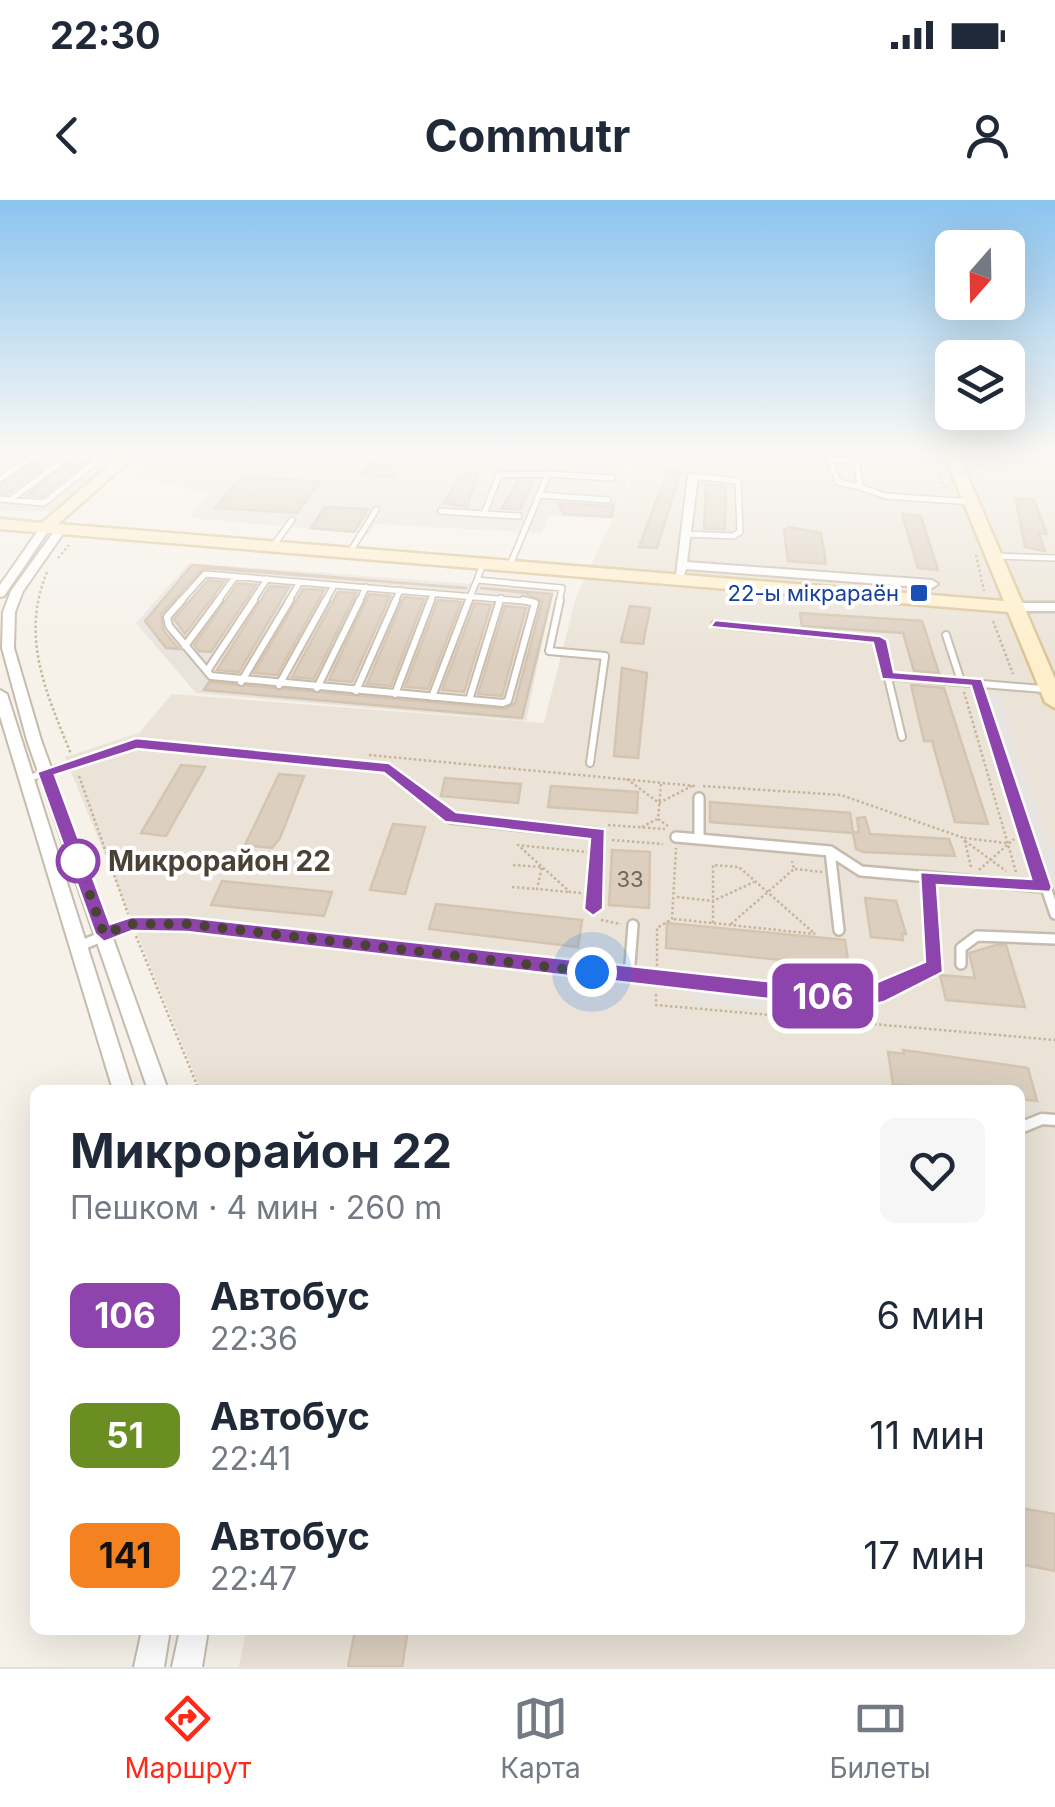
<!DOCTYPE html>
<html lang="ru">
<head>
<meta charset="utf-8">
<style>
	body { margin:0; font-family:Inter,sans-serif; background:#f6f6f7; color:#1f2937; height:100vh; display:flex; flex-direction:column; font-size:38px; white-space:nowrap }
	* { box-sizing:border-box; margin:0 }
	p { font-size:32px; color:#747a83 }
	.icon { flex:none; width:55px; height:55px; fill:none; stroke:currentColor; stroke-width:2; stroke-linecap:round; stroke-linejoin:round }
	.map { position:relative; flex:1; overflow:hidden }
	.sheet { position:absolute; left:30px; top:885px; width:995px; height:550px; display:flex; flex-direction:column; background:#fff; border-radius:15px; box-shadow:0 10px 40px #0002 }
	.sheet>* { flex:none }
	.badge { padding:0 20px; border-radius:15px; font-size:35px; line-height:65px }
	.needle { width:65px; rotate:200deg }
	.fabs { position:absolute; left:935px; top:30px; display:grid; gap:20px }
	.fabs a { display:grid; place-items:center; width:90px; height:90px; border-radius:15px; background:#fff; box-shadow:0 10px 40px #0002; font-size:50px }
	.you { position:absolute; width:50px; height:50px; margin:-25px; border:8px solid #fff; border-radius:50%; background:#1a73e8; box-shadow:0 0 0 15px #1a73e833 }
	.map>.badge { position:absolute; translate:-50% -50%; box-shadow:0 0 0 5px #fff }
	.round { display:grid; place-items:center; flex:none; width:105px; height:105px; border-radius:15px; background:#f6f6f7 }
	.head { display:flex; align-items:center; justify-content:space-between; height:170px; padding:0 40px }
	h1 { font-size:48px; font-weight:700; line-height:75px }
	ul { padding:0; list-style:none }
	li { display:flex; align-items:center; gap:30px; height:120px; padding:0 40px }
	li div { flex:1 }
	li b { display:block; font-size:38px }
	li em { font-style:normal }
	li .badge { min-width:110px; font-weight:700; text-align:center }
	.status { display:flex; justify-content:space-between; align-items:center; height:70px; padding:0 50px; background:#fff; direction:ltr }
	.status svg { height:28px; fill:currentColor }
	header { display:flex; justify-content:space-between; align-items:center; height:130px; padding:0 40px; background:#fff; font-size:45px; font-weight:700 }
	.tabs { display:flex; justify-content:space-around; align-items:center; height:140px; border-top:2px solid #e0e1e3; background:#fff; font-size:28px; color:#747a83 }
	.tabs a { display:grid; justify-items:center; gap:5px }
	.tabs .current { color:#ff2a18 }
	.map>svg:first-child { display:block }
	.residential { fill:#ebe3d7 }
	.industrial { fill:#e9e3de }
	.parking { fill:#e7e4e1 }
	.building { fill:#dccfc0; stroke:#d5c4af; stroke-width:2.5 }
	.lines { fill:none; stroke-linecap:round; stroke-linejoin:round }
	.service-far3-casing { stroke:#c6bcad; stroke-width:8 }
	.service-far2-casing { stroke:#c6bcad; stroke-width:10 }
	.service-far1-casing { stroke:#c6bcad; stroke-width:14 }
	.service-casing { stroke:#c6bcad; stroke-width:15 }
	.minor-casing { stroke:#c6bcad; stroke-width:4 }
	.tertiary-casing { stroke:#c6bcad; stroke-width:5 }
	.secondary-casing { stroke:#dbc494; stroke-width:5 }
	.path { stroke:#c7b49a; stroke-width:2.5; stroke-dasharray:2.5 2.5; stroke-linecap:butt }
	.service-far3 { stroke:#fff; stroke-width:5 }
	.service-far2 { stroke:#fff; stroke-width:6 }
	.service-far1 { stroke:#fff; stroke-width:9 }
	.service { stroke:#fff; stroke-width:10 }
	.minor { fill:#fff; fill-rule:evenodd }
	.tertiary { fill:#fff; fill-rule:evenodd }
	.secondary { fill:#ffefcb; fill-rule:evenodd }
	.line { fill:#8e44ad; stroke:#fff; stroke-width:2.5 }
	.walk { stroke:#4b4236; stroke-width:10; stroke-dasharray:0 18 }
	.transit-dot { fill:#1a4fb4; stroke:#fff; stroke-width:4 }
	.stop-dot { fill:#fff; stroke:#8e44ad; stroke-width:5 }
	.labels { text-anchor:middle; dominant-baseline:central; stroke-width:8; stroke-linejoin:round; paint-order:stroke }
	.far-transit-label { font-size:22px; fill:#164399; stroke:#fff; text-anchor:end }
	.number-label { font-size:22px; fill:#6f6558 }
	.stop-label { font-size:28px; font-weight:bold; fill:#4b4236; stroke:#fff; text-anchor:start }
</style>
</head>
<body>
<div class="status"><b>22:30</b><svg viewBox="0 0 49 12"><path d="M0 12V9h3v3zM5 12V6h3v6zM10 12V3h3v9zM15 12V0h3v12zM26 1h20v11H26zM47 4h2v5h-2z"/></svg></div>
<header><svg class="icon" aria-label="back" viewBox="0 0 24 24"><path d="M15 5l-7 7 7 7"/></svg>Commutr<svg class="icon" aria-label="person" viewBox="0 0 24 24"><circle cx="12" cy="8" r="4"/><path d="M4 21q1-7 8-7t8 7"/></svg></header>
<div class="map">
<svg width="1055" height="1467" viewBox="0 0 1055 1467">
	<rect width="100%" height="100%" fill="#f6f1e9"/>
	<!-- residential -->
	<path class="residential" d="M628 254H1055V1467H239L246 1430H1020V890H201L65 557 139 533 172 494 544 523 576 397 628 287Z"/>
	<!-- industrial -->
	<path class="industrial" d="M0 254H123L51 311H0Z
		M154 254H627L626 287 613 318 548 316 542 333 375 324 369 334 189 318 210 293 130 276Z
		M753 262 785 265 788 282 843 314 844 326 831 325 832 341 776 337 769 287 750 273Z
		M189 363 553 390 526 521 196 493 136 423Z"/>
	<!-- parking -->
	<path class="parking" d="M989 493H998L1055 663V678H1049Z
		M694 788 859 804 862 819 696 801Z"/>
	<!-- building -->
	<path class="building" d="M44 254H62L8 293H0V285Z
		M78 254H95L42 297 27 295Z
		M374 254H405L392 277 361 275Z
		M668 270 681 271 657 348 639 347Z
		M461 273H478L467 307 444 303Z
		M242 276 320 282 297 313 215 308Z
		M518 281H533L521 309H501Z
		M706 284 724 286 726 290 725 329H704Z
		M1015 298 1034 300 1047 334 1039 333 1045 351 1025 347Z
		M559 303 608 306 614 304 612 317 563 314Z
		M325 307 368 309 354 332 311 328Z
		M902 314 921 316 938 370 918 368Z
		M789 327 821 333 826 364 788 361 784 330Z
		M192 365 461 388H467L204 368 161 414 163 430 179 449 166 448 145 421Z
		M208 380 224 382 185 434 174 419Z
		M238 383 256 385 211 452 199 451 194 445Z
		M270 386 289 387 239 472 217 470Z
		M480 388 552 394 522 518 204 490 209 482 506 509 515 503 542 402 525 393Z
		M303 389 324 390 277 475 254 473Z
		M338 392 356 393 314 479 292 477Z
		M369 394 390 396 352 482 329 480Z
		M404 397 424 399 391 486 367 484Z
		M438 400 461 402 428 489 405 487Z
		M475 403 491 405 464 492 442 490Z
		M505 406 526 408 502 496 478 494Z
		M630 406 650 408 643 444 621 442Z
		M800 413 922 421 939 473 914 471 903 433 802 426Z
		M622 468 647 473 638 558 614 556Z
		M911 485 944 488 988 624 955 622 932 541H924Z
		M181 565 205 567 166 636 141 633Z
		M279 574 304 576 280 638 272 648 245 645Z
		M445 578 521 584 518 603 441 596Z
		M551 586 638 592 637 613 548 607Z
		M710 602 850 613 853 632H859L857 618 865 617 870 634 949 639 955 656 863 652 856 649 853 633 710 622Z
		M393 624 425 627 405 694 370 690Z
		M612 650 650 652 649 708 609 705Z
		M222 681 332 692 324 716 211 705Z
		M865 698 896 701 906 734H902L903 740 871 737Z
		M436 704 582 720 578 747 429 729Z
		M667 723 845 740 849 767 666 748Z
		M996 745H1006L1025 807 946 800 940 775 975 778 969 753Z
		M903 850 1028 868 1037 901 1020 899V890H941L893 884 888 852 904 854Z
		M1020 1308 1055 1314V1371L1020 1364Z
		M355 1430H408L402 1467H348Z"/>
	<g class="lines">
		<defs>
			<path id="service-far3" d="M830 259 857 262 860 287 838 282Z
				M0 279 38 254
				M860 287 886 296 972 302
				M539 295 608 300
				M0 299 44 303 105 254
				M10 300 72 254
				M441 311 484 314
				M519 316 484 314 499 275 548 274
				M686 334 733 336 740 332 738 281 693 276
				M273 346 292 320
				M350 352 376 310
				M995 356 1055 358
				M483 363 477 380 562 388 559 402
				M510 365 548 274 612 278
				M180 402 205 374 533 402
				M217 402 235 377
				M252 402 267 379
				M288 402 300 382
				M325 402 334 385
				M359 402 366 387
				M395 402 400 390
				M430 402 434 393
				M468 402 477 380
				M500 402 501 398"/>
			<path id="service-far2" d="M182 400 167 417 169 426 211 476 503 503 508 501 535 403 523 400
				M560 400 549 451 605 456 590 563
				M715 424 879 440 902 537
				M946 435 961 481
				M185 446 219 400
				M207 471 254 400
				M887 476 1055 490
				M241 482 290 400
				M977 482 1012 586
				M279 485 326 400
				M317 488 360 400
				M356 491 396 400
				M395 494 431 400
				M432 497 469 400
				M469 500 500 400
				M26 579 136 544 389 569 411 586"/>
			<path id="service-far1" d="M408 584 451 618 599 634 593 709
				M1011 584 1055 714
				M699 598V639L830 651 861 671 1043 687
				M676 637 699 639
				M830 651 839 730
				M633 725 629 777 856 800 877 796 936 766 927 677
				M80 746 131 724H187L629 777
				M961 764V748L977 736 1055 739"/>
			<path id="service" d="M1020 928 1042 919 1055 920"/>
			<path id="minor" d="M693 273 698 276 687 362 932 380 938 384 932 388 686 369 684 375H676L688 276Z
				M42 325 51 327 4 396 0 397V385Z
				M62 325 67 328 23 391 15 412 14 448 41 540 168 890H148L27 540 2 448 3 412 11 391 58 326Z
				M0 490 7 494 133 890H113L0 516Z
				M142 1430H170L164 1467H134Z
				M180 1430H208L202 1467H172Z"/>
			<path id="tertiary" d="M1055 403V411H1016L1009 407 1016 403Z"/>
			<path id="secondary" d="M122 254H137L58 324 1004 401 944 254H958L1055 479V508L1045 502 1008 412 0 329V319L42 323Z"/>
		</defs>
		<!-- service-far3 casing -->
		<use href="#service-far3" class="service-far3-casing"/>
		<!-- service-far2 casing -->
		<use href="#service-far2" class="service-far2-casing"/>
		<!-- service-far1 casing -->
		<use href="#service-far1" class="service-far1-casing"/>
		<!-- service casing -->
		<use href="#service" class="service-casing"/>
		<!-- minor casing -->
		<use href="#minor" class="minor-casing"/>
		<!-- tertiary casing -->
		<use href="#tertiary" class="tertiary-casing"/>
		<!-- secondary casing -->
		<use href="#secondary" class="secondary-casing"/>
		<!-- path -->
		<path class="path" d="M930 254 945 289
			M976 355 984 391
			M58 358 69 345
			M47 372C20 437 46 492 71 554
			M993 421 1013 474
			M964 492 1016 672
			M369 555 695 586
			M79 576 128 714
			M627 579 659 603 692 586
			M661 584 658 619 668 626
			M703 586 841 595 964 638
			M608 625 665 629
			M642 627 657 619
			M612 640 663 644
			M965 641 1006 671
			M513 665 542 667 537 689 569 692
			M971 667 964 638 1006 643
			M795 669 822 672
			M979 670 1014 639
			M512 687 536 689
			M581 693 570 692 518 645 587 652
			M677 697 713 701 754 682
			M674 719 815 734
			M601 720 621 724
			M713 723V665L739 667 815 734
			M731 724 794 669 792 661
			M136 736 199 890
			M657 766V728L672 719 676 648
			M656 794V805L1055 840"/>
		<!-- service-far3 -->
		<use href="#service-far3" class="service-far3"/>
		<!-- service-far2 -->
		<use href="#service-far2" class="service-far2"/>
		<!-- service-far1 -->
		<use href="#service-far1" class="service-far1"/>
		<!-- service -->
		<use href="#service" class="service"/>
		<!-- minor -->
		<use href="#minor" class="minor"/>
		<!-- tertiary -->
		<use href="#tertiary" class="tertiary"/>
		<!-- secondary -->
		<use href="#secondary" class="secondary"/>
	</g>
	<!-- sky -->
	<linearGradient id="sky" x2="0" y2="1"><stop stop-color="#8bc4ef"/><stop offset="0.55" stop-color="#fbf9f5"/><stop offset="1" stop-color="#fbf9f5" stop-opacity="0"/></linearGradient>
	<rect width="1055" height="459" fill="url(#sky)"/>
	<!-- line -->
	<path class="line" d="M715 420 880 436 887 440 894 472 982 479 1052 687 1050 692 937 685 943 772 884 802 856 809 187 732 132 731 104 742 95 734 37 572 136 538 389 563 456 612 605 629 603 709 593 716 584 709 590 639 445 622 384 573 137 549 55 575 110 724 131 717H187L856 791 925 762 920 672 1031 679 971 486 882 479 873 443 710 427Z"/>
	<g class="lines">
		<!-- walk -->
		<path class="walk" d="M78 661 104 734 131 724H187L592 772"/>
	</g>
	<!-- markers -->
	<rect class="transit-dot" x="909" y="383" width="20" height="20" rx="5"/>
	<circle class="stop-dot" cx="78" cy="661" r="20"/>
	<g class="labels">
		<!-- far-transit labels -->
		<g class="far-transit-label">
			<text x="899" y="393">22-ы мікрараён</text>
		</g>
		<!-- number labels -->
		<g class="number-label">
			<text x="630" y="679">33</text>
		</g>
		<!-- stop labels -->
		<g class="stop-label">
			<text x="108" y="661">Микрорайон 22</text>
		</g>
	</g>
</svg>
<div class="fabs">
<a><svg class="needle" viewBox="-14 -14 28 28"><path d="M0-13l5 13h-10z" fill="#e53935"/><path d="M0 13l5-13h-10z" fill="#747a83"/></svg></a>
<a><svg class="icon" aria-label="layers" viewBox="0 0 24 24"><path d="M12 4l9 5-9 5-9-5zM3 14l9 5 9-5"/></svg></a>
</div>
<div class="you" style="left:592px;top:772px"></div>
<b class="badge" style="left:823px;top:796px;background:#8e44ad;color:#fff">106</b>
<section class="sheet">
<div class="head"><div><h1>Микрорайон 22</h1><p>Пешком · 4 мин · 260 m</p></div><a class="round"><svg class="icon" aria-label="heart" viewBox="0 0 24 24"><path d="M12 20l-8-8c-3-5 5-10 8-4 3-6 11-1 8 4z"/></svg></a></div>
<ul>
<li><span class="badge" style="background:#8e44ad;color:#fff">106</span><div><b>Автобус</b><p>22:36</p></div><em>6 мин</em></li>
<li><span class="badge" style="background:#6b8e23;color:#fff">51</span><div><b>Автобус</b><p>22:41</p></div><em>11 мин</em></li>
<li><span class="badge" style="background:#f58220;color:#111">141</span><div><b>Автобус</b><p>22:47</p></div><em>17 мин</em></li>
</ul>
</section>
</div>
<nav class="tabs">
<a class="current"><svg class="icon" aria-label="directions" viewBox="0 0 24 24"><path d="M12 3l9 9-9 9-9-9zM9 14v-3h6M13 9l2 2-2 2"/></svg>Маршрут</a>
<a><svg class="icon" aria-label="map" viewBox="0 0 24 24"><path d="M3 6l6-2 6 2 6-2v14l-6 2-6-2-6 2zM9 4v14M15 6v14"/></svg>Карта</a>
<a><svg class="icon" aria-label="tickets" viewBox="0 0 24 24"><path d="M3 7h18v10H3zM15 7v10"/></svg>Билеты</a>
</nav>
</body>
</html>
